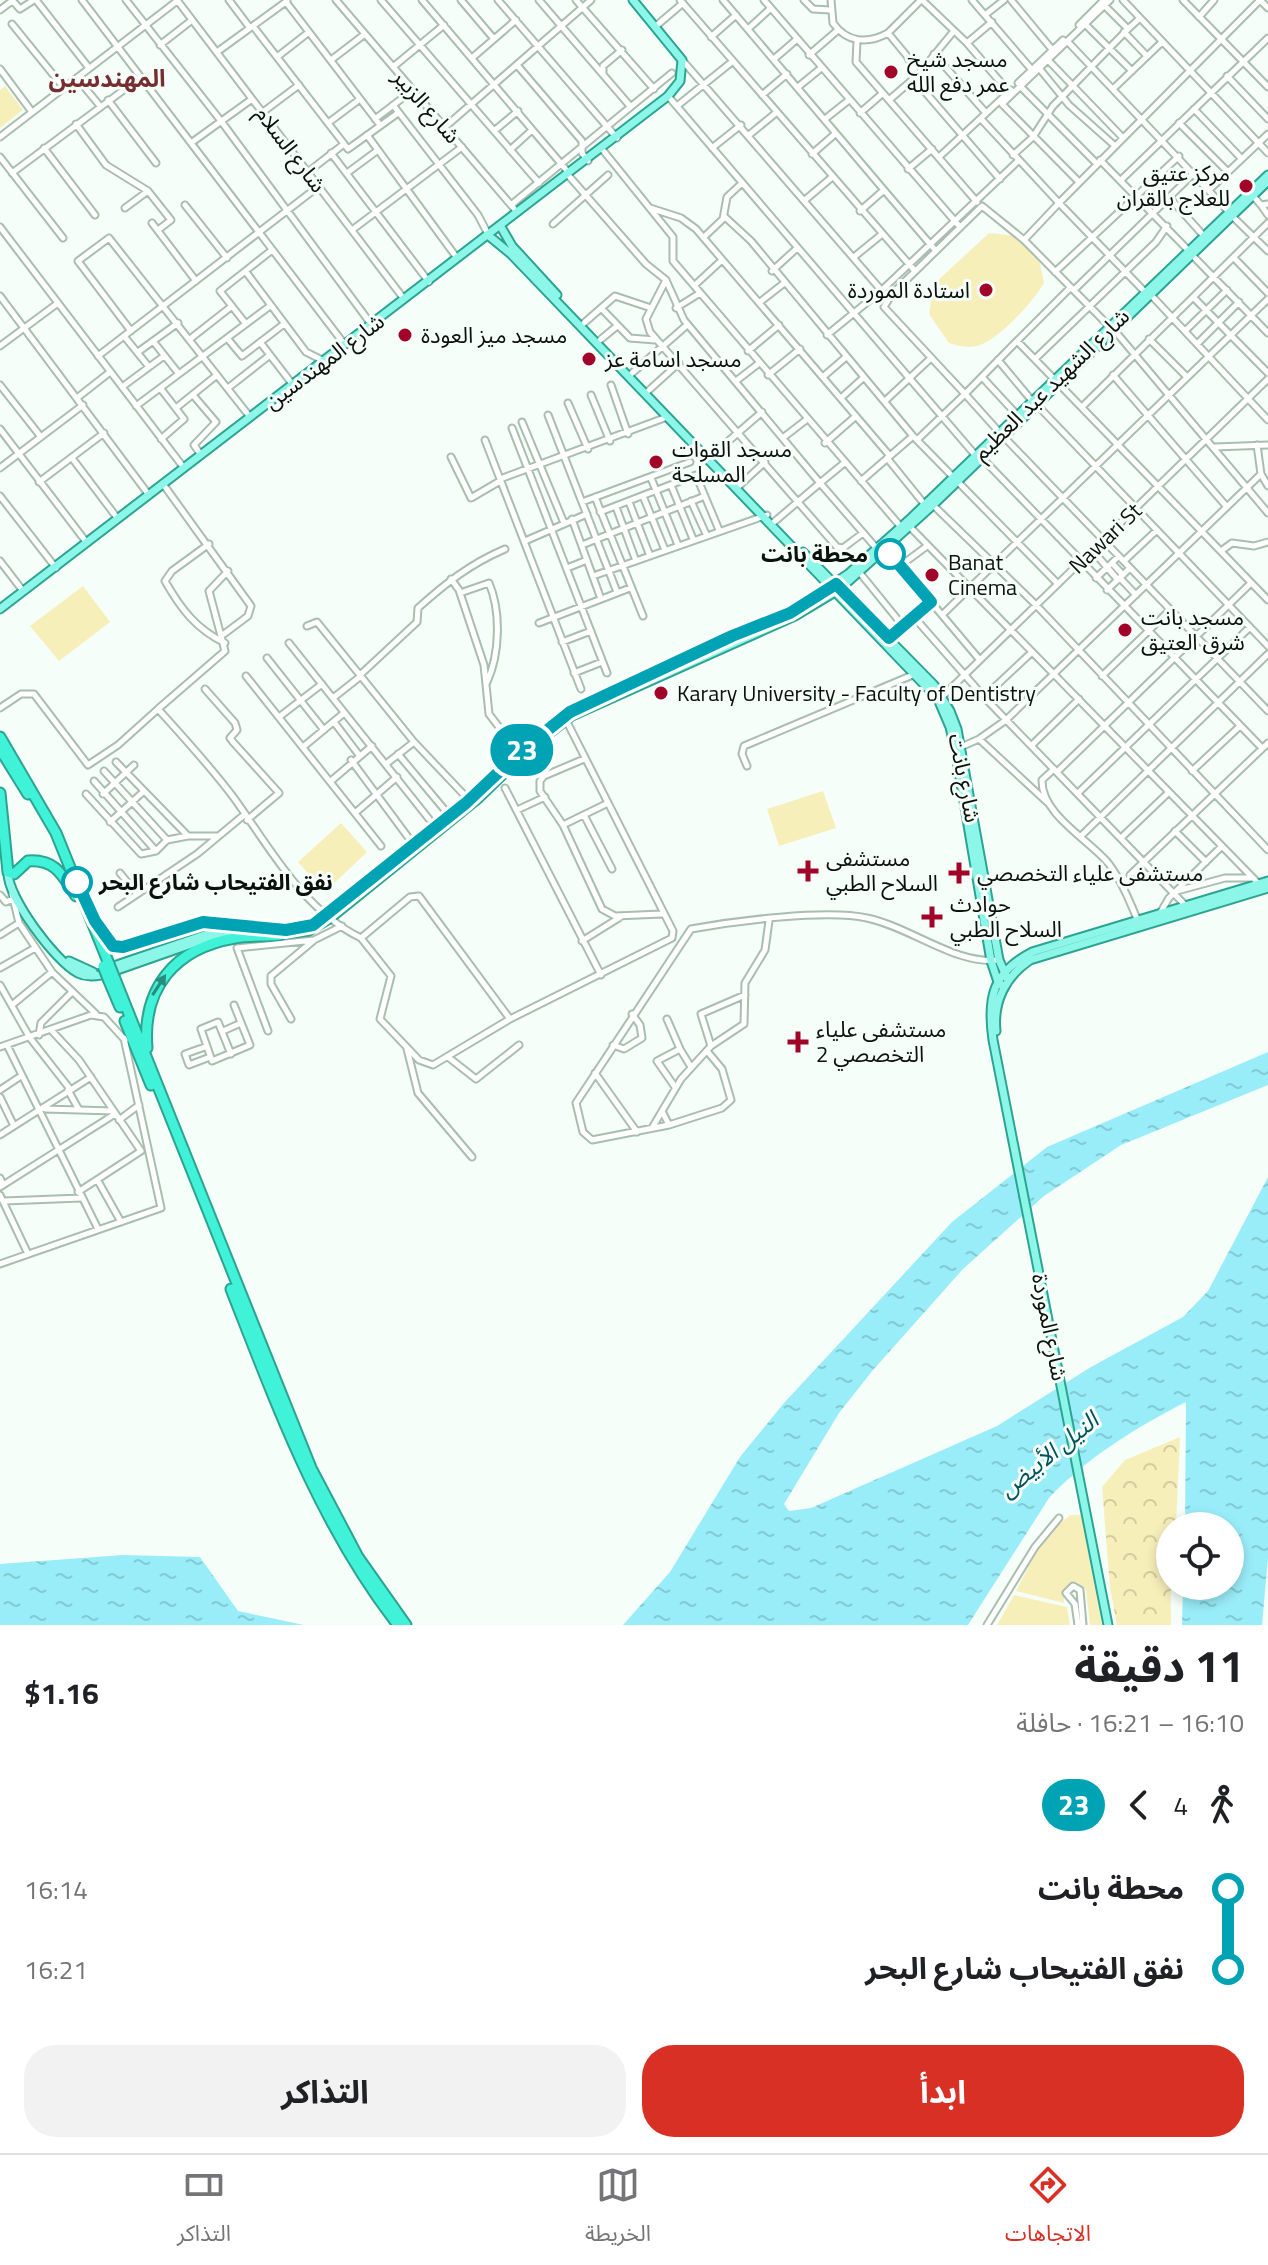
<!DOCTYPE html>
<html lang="ar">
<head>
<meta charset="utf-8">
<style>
	body { margin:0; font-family:"Titillium Web","Noto Sans Arabic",sans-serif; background:#f2f2f2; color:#202124; direction:rtl; height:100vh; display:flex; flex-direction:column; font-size:30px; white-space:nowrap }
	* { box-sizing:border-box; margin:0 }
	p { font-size:26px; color:#757577 }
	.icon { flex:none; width:44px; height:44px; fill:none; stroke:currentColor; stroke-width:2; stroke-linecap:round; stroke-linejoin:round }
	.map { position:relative; height:1625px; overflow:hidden; direction:ltr }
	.panel { display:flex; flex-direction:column; background:#fff; flex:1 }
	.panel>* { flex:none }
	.badge { padding:0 16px; border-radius:26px; font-size:28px; line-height:52px }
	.buttons { position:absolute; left:1156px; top:1512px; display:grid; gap:16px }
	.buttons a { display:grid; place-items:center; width:88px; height:88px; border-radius:50%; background:#fff; box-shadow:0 4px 12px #0003; font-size:40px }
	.map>.badge { position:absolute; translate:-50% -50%; box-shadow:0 0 0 4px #fff }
	.legs { display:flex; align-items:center; gap:12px; height:88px; padding:0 24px; font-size:26px }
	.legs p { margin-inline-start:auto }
	.summary { display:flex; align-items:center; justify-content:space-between; height:136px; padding:0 24px }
	h1 { font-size:44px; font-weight:700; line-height:60px }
	.primary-button { display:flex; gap:16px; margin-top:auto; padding:16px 24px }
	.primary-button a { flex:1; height:92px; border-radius:32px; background:#d93025; color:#fff; font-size:32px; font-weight:700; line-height:92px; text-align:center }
	.primary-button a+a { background:#f2f2f2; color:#202124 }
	ul { padding:0 24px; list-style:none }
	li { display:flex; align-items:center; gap:28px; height:80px; font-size:30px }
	li i { display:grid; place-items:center; width:12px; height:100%; margin:0 10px; background:currentColor }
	li i::after { content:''; width:20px; height:20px; margin:-10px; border:6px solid; border-radius:50%; background:#fff }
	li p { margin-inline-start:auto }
	li:first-child i { background:linear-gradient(#0000 50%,currentColor 0) }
	li:last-child i { background:linear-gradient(currentColor 50%,#0000 0) }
	.menu { display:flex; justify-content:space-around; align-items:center; height:112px; border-top:2px solid #e0e0e0; background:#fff; font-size:22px; color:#757577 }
	.menu a { display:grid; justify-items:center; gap:4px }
	.menu .on { color:#d93025 }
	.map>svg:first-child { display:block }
	.grass { fill:#f7efba }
	.park { fill:url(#park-crowns) }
	.water { fill:url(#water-ripples) }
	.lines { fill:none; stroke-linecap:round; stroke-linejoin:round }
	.minor-casing { stroke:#a9beae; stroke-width:9 }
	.major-casing { stroke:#2da491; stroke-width:11 }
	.highway-casing { stroke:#2da491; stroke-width:13 }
	.minor { stroke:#fff; stroke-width:5 }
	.major { stroke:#8cf7e8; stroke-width:7 }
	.highway { stroke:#40f2d8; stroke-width:9 }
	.highway-bridge-casing { stroke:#2da491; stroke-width:13; stroke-linecap:butt }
	.highway-bridge { stroke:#40f2d8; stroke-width:9 }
	.oneway { fill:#288d7d }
	.line-1-casing { stroke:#fff; stroke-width:18 }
	.line-1 { stroke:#00a3b4; stroke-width:12 }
	.poi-dot { fill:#a20329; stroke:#f5fef8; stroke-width:3 }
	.stop-1-dot { fill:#fff; stroke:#00a3b4; stroke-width:4 }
	.labels { text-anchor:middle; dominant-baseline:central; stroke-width:6; stroke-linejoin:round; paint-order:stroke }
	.poi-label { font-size:22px; fill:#0b120d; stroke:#f5fef8; text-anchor:start }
	.street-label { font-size:22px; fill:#0b120d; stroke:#f5fef8 }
	.stop-label { font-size:22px; font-weight:bold; fill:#0b120d; stroke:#f5fef8; text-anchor:end }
	.neighbourhood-label { font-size:24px; font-weight:bold; fill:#752e31; stroke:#f5fef8 }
	.water-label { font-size:24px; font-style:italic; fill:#03525b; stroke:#f5fef8 }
</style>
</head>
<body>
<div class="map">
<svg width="1268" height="1625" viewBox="0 0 1268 1625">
	<defs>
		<pattern id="park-crowns" width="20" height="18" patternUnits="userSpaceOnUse" patternTransform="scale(2)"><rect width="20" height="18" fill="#f7efba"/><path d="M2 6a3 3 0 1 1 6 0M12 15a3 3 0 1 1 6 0" fill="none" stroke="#d2cc9f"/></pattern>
		<pattern id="water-ripples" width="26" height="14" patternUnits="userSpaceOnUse" patternTransform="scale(2)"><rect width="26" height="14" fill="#99edf9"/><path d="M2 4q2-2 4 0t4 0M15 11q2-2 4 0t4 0" fill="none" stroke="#82cad4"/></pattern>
	</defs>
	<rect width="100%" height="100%" fill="#f5fef8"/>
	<!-- grass -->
	<path class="grass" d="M5 86 23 110 0 128V90Z
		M989 233 1017 236 1039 259 1044 283C1034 301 999 339 980 345 969 349 959 346 949 343L929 314 934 284Z
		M83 586 110 622 59 661 30 626Z
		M823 791 836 828 779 846 767 809Z
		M341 823 367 852 325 892 298 862Z
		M1070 1515H1081L1102 1625H1090L1086 1590 1077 1582 1064 1589V1603L1016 1591 1044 1537Z
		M1014 1595 1067 1607 1070 1625H997Z"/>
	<!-- park -->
	<path class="park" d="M1180 1437 1176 1526H1170L1171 1625H1117L1110 1587 1102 1487 1125 1460Z"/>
	<!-- water -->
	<path class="water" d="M1268 1052V1085L1121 1145 1044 1196 963 1269 873 1370 839 1413 784 1504 789 1511 811 1508 997 1426 1091 1367 1183 1317 1208 1291 1268 1177V1558L1262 1625H1182L1183 1586H1230V1526H1185L1186 1402C1138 1426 1085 1459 1049 1498L968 1625H623L670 1572 740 1457 784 1403 952 1222 1047 1147Z
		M123 1555 200 1557 238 1611 304 1625H0V1564Z"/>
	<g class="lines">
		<defs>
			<path id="minor" d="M12 0 20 9 34 0
				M36 0 89 68
				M82 0 345 345
				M126 0 221 121 371 324
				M177 0 404 299
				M229 0 250 28
				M336 0 517 212
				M381 0 539 183
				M422 0 569 173
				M461 0 494 39
				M498 0 617 138
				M539 0 630 106
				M576 0 654 89
				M680 0 733 61
				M723 0 884 190 860 211
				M764 0 960 227
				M804 0 813 9 830 10
				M831 0 833 23C847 43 868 44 888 33L907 56 926 93 1000 179
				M922 0 967 43 1009 92
				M972 0 1032 70
				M1011 0 1055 53
				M1123 0 1268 153
				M1183 0 1268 87
				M1260 0 1268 8
				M286 2 380 125
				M1102 3 1128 29 1140 18
				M0 10 12 1
				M985 15 1004 0
				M1199 17 1214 0
				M1083 22 1132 71
				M12 24 64 88
				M1079 25 1104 0
				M253 26 348 149 398 113
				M656 26 683 3
				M748 29 771 8
				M1124 32 1147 56
				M888 33 921 0
				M711 37 736 15
				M857 41 856 62 977 202
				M1067 41 1228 211
				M967 43 992 22
				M160 45 192 20
				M217 52 287 1
				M934 54 986 113
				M809 55 838 30
				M277 57 309 32
				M472 58 516 20
				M1046 58 1123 138
				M774 59 796 40
				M331 60 365 34
				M683 61 888 298
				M517 65 582 141V153L588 161
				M393 67 444 25
				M1039 68 1069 105 1114 145
				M0 69 32 112
				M603 74V66L622 50
				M1227 76 1268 119
				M77 78 100 106
				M1018 83 1063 40
				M1020 86 1096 163
				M798 87 820 69
				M1114 88 1162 42
				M762 95 787 74
				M668 96 976 456
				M108 100 156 163
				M889 100 917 76 953 32
				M393 105 478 215 489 236
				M677 106 733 61 915 271
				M1194 109 1241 158
				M263 112 299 85
				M860 113 883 93
				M375 119 413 90
				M825 119 849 100
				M982 120 1059 203 1260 0
				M328 123 360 99
				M1179 123 1228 172
				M76 124 106 165 148 191
				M445 127 591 0
				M494 131 518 111
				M367 135 457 258
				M749 135 777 112
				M0 137 177 1
				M191 143 252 99
				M44 148 95 215
				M712 148 741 125
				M602 149 673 237V261L901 527
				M510 150 532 130
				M331 153 429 282
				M812 154 835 134
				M1013 155 1033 137 1053 106 1128 29
				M0 157 63 238
				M939 157 1011 90
				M1100 160 1188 250
				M908 169 932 149
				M308 172 344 144
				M12 173 141 77
				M347 173 378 150
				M568 175 646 264 666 280 684 320 820 483 843 464
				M1121 180 1268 38
				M1078 181 1002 104 1110 0
				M884 190 936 251
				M1209 190 1268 134
				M1253 196 1261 205 1268 204
				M1169 197 1203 235
				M805 200 831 178
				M185 205 227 258
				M511 205 672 73
				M1261 205 1268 215
				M125 208 148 191 171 220 158 230
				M650 208 681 218 696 229 890 456
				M1232 216 1268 251
				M725 217 751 241 913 436 1058 584
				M152 223 196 281
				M553 224 608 175
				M0 227 184 468
				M352 230 462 147
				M704 237 723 219 727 197 741 184
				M1024 240 1059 203 1145 292
				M1192 255 1268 333
				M854 257 881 235
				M1234 258 1268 293
				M772 271 796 249
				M246 272 306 352 324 361
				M1055 272 1179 156
				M666 280 646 319 650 332 837 547 843 548 863 533
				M696 284 722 260
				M1074 290 1194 173
				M1151 295 1268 420
				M0 296 149 495
				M1193 297 1268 373
				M760 302 783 284
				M601 308 630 338 655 340
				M676 308 700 293
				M584 323 615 296 651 308
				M246 324 220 291 272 250
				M131 331 78 261 109 238 250 417
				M1115 331 1268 513
				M1185 331 1227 290
				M827 335 882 290 1018 161
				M124 336 149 367
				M227 338 242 356 284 324
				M190 339 232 306
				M1149 339 1187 377
				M600 340 617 326
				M153 341 179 374
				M260 342 293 385
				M1197 344 1239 302
				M0 346 58 303
				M748 351 779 325
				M138 352 178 323
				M98 356 319 186
				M1035 359 1156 242 1167 226
				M998 360 1033 402
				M631 374 687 325
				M768 375 800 349
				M1113 375 1227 507
				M824 376 846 357
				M982 377 1018 416
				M1055 380 1017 341 1070 288
				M736 381 758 364
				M1059 384 1268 600
				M0 385 41 437
				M611 385 628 434
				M122 387 164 356
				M228 388 270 355
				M161 389 184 419 161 439
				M648 391 679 363
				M193 395 216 422 194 445 201 455
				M591 395 610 441
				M77 398 110 372
				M841 398 863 378
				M885 401 931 358
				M568 403 588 449
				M1037 405 1268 646
				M136 406 270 306
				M1083 406 1268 223
				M176 408 217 375
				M548 415 617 592
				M522 422 564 523
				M512 428 607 673
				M0 429 87 543
				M1000 433 965 394 1017 341
				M784 437 806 420
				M1004 437 1268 711
				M485 440 581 689
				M917 440 965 394 884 307 892 294 982 206 1024 240 1110 327
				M825 443 856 416
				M1257 445 1261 474 1268 486
				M1215 447 1268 445
				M451 457 471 498 500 481
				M710 457 762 412
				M72 458 118 519
				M887 458 925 505
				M982 458 1262 748
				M0 468 83 405
				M651 478 678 545
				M500 479 667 417
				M861 481 913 436
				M39 482 104 433
				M163 484 251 606 248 616 224 634
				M671 485 693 539
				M739 486 765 462
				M0 496 56 568
				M643 496 665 550
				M595 497 643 616
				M691 501 706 534
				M582 502 690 462
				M629 502 650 556
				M933 505 1036 605 1268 850
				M616 507 636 561
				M600 512 696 475 719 530
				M572 519 601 599
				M774 522 820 483 878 550
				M910 527 1258 883
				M525 541 587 514
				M209 544 172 571 165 581C181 609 196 629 225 643
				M582 545 705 496
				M886 549 942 615
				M1093 551 1118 580
				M1221 551 1232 543 1254 546 1268 542
				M0 561 23 591
				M1124 561 1157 530
				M1112 563 1123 575
				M900 566 927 546
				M567 568 587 560
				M228 571 209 591 225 651 158 709C184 738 211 767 234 798 270 848 303 910 361 938L410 897 419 896 510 1019
				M860 573 903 626
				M593 576 767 515
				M1096 578 1119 556
				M1120 578 1136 595
				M451 579 459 590 484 665 489 714 519 753
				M1107 590 1130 568
				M460 593 489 583C501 611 500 654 487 682
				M914 617 984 697 1185 905
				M539 623 630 588
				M307 626 317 622 414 742 469 800
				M889 638 931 602
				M562 642 591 631
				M289 643 429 819
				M267 658 324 730
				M979 659 942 615 1268 299
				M574 673 602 662
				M360 675 417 622 418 608C446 583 470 564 505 549
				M246 676 381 846
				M1102 676 1170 610
				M205 689 235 723 237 730 230 738 233 742 279 793 247 820
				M942 697 1268 379
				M984 697 1032 652
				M333 698 361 676
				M0 708 21 694H34L88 765 118 745 158 709
				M279 717 322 684
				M334 722 359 755
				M979 739 1048 803
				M1032 745 1079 699
				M303 747 344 713
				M961 747 979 739 1006 720 1261 474
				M398 754 444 809
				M584 759 544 776 540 781V791L563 825 602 909 615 916 662 914
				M351 760 408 837
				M116 762 188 836H218
				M386 764 414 742
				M747 766 742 754 744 746 915 674
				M1054 769 1042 780C1041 815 1090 840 1109 864 1121 880 1130 902 1138 921
				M104 771 167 840 188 836
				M1192 771 1240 726
				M1057 772 1251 583
				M94 781 156 851 167 840
				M331 781 372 746
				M505 788 601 975
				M1078 793 1250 627
				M86 794 141 854 156 851
				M103 794 134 765
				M517 810 545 797
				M355 813 397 777
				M584 815 612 869
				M110 822 144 791
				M563 825 606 804
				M1175 831 1206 862
				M1081 836 1268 654
				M1121 838 1169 792
				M120 873 137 894
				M1130 875 1268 743
				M1177 891 1225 878H1253
				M0 895 6 902 13 899
				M118 907 197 854 244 815
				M1159 915 1169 898 1222 846
				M19 923 52 972 96 1014
				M0 935 19 923 12 894
				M361 938 391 976 380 1019 419 1060 433 1065 510 1019 672 938 673 931 565 718
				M582 941 622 916
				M0 968 35 948
				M0 985 30 1038 70 1089
				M12 1005 52 972
				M291 1019 271 984V976L313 941
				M667 1019 680 1049 657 1061 675 1087
				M52 1031 79 1060 141 1151
				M223 1031 241 1023
				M268 1031 237 948 314 940 342 926
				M39 1035 41 1023 72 992
				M7 1045 98 1229
				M613 1045 624 1049 642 1038 640 1025 632 1014
				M711 1046 701 1014 745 995
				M0 1047 91 1015 104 1017 125 1040
				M205 1047 185 1054 189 1065 210 1057
				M407 1049 418 1093 472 1157
				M680 1049 691 1067
				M231 1054 218 1022 201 1029 212 1061 250 1045 234 1005
				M448 1057 476 1079 519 1045
				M595 1073 637 1132
				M0 1090 21 1076
				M68 1090 79 1110
				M0 1097 14 1126
				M45 1109 113 1111
				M662 1111 669 1125 592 1140 583 1132 576 1103 691 929C735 921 826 909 867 918 913 928 955 965 999 960
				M119 1120 139 1105
				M669 1125 722 1108 731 1100 722 1069 707 1051
				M652 1128 681 1079 711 1046 744 1024 745 983 765 950 769 921
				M0 1135 91 1077
				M0 1178 3 1185
				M98 1181 121 1222
				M0 1187 115 1114
				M78 1192 141 1151
				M0 1195 28 1254
				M4 1201 81 1198
				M0 1264 161 1208 124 1038
				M987 1625 1035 1547 1059 1518
				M1078 1625 1075 1604 1066 1593 1073 1586 1080 1590 1083 1625"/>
			<path id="major" d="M501 227 512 246 557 295
				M489 236 511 254 938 699 950 727 956 754 991 961 998 982 1004 987
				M803 552 934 685 950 711 957 729 999 960 1008 980
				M0 609 668 96 680 81 682 60 633 0
				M677 663 790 613 848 574 911 518 1268 175
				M559 720 586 704
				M8 872C7 897 56 962 78 973 86 977 94 976 103 975L217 935 254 932
				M278 935 309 931 331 918 478 799 532 747 572 716 795 616 840 589 933 505 1268 181
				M69 961 93 972
				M105 969 228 927H305
				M996 1031C993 1002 1005 977 1030 960L1268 888
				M1108 1625 993 1040C987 998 992 973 1032 952L1268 881"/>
			<path id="highway" d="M0 737 56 833 109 964
				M0 749 28 794
				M0 793 8 872 14 874 28 861C56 859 63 876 76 896
				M102 932 111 945C142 954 188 914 239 925
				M115 979 311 1468 358 1557 406 1625
				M109 981 120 1007
				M125 1021 151 1085
				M147 1048C142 988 175 948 235 938 250 935 265 937 280 935
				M231 1289C277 1406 320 1525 398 1625"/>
		</defs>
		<!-- minor casing -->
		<use href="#minor" class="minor-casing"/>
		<!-- major casing -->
		<use href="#major" class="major-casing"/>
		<!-- highway casing -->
		<use href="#highway" class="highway-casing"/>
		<!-- minor -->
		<use href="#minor" class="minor"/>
		<!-- major -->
		<use href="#major" class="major"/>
		<!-- highway -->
		<use href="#highway" class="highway"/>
		<defs>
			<path id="highway-bridge" d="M109 964 115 979
				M103 966 109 981"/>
		</defs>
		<!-- highway-bridge casing -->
		<use href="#highway-bridge" class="highway-bridge-casing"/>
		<!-- highway-bridge -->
		<use href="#highway-bridge" class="highway-bridge"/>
	</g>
	<!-- one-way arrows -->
	<defs><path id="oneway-solid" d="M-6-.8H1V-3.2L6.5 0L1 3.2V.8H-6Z" transform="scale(2)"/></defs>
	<use class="oneway" href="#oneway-solid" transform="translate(159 985) rotate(-57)"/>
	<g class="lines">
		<defs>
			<path id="line-1" d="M77 882 95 921 113 946 123 947 203 922 286 930 313 925 466 803 519 753 570 712 732 636 790 613 836 584 889 638 931 602 890 554"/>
		</defs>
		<!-- line-1 casing -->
		<use href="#line-1" class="line-1-casing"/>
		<!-- line-1 -->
		<use href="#line-1" class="line-1"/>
	</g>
	<!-- markers -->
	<g class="poi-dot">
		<circle cx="891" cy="72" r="8"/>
		<circle cx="1246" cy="186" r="8"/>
		<circle cx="986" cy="290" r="8"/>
		<circle cx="405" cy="335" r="8"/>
		<circle cx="589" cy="359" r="8"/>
		<circle cx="656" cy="462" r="8"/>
		<circle cx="932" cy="575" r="8"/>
		<circle cx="1125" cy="630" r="8"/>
		<circle cx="661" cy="693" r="8"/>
		<path d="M804 859h8v8h8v8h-8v8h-8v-8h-8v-8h8z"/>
		<path d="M955 861h8v8h8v8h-8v8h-8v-8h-8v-8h8z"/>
		<path d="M928 905h8v8h8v8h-8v8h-8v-8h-8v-8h8z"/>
		<path d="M794 1030h8v8h8v8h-8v8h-8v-8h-8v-8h8z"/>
	</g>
	<g class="stop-1-dot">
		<circle cx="890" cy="554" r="14"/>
		<circle cx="77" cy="882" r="14"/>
	</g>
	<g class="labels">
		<!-- poi labels -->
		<g class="poi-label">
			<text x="907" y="59">مسجد شيخ<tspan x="907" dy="25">عمر دفع الله</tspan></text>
			<text x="1230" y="173" text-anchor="end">مركز عتيق<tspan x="1230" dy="25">للعلاج بالقران</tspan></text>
			<text x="970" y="290" text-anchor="end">استادة الموردة</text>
			<text x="421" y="335">مسجد ميز العودة</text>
			<text x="605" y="359">مسجد اسامة عز</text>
			<text x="672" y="449">مسجد القوات<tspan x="672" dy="25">المسلحة</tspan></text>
			<text x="948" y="562">Banat<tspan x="948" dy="25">Cinema</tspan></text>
			<text x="1141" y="617">مسجد بانت<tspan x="1141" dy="25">شرق العتيق</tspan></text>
			<text x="677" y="693">Karary University - Faculty of Dentistry</text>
			<text x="826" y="858">مستشفى<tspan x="826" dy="25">السلاح الطبي</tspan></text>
			<text x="977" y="873">مستشفى علياء التخصصي</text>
			<text x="950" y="904">حوادث<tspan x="950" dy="25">السلاح الطبي</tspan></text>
			<text x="816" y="1029">مستشفى علياء<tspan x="816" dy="25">التخصصي 2</tspan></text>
		</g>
		<!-- street labels -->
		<g class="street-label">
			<text transform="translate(427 106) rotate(49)">شارع الزبير</text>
			<text transform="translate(291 149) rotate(53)">شارع السلام</text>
			<text transform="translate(324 361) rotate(-37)">شارع المهندسين</text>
			<text transform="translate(1051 384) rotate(-44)">شارع الشهيد عبد العظيم</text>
			<text transform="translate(1105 538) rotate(-44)">Nawari St</text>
			<text transform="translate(965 778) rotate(79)">شارع بانت</text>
			<text transform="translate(1050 1327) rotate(79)">شارع الموردة</text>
		</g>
		<!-- stop labels -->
		<g class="stop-label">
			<text x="868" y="554">محطة بانت</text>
			<text x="99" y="882" text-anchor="start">نفق الفتيحاب شارع البحر</text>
		</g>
		<!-- neighbourhood labels -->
		<g class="neighbourhood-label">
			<text x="107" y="78">المهندسين</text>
		</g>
		<!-- water labels -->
		<g class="water-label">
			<text transform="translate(1048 1454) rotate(-39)">النيل الأبيض</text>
		</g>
	</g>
</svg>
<div class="buttons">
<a><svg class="icon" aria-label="locate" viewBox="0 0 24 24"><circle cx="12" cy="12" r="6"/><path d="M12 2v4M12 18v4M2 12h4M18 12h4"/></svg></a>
</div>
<b class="badge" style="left:522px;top:750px;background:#00a3b4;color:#fff">23</b>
</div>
<section class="panel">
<div class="summary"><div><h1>11 دقيقة</h1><p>16:10 – 16:21 · حافلة</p></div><b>$1.16</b></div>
<div class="legs"><svg class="icon" aria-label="walk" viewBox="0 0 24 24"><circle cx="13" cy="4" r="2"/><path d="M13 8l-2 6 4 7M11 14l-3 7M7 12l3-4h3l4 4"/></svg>4<svg class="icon" aria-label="back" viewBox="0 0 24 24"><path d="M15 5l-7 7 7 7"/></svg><b class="badge" style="background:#00a3b4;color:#fff">23</b></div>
<ul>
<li><i style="color:#00a3b4"></i><b>محطة بانت</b><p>16:14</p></li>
<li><i style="color:#00a3b4"></i><b>نفق الفتيحاب شارع البحر</b><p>16:21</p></li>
</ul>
<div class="primary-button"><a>ابدأ</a><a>التذاكر</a></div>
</section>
<nav class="menu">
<a class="on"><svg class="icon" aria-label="directions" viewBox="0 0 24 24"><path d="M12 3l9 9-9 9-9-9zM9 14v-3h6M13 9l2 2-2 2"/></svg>الاتجاهات</a>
<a><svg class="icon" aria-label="map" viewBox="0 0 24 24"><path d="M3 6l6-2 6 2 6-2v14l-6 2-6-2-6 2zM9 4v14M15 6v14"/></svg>الخريطة</a>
<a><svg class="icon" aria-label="tickets" viewBox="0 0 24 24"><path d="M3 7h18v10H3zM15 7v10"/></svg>التذاكر</a>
</nav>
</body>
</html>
